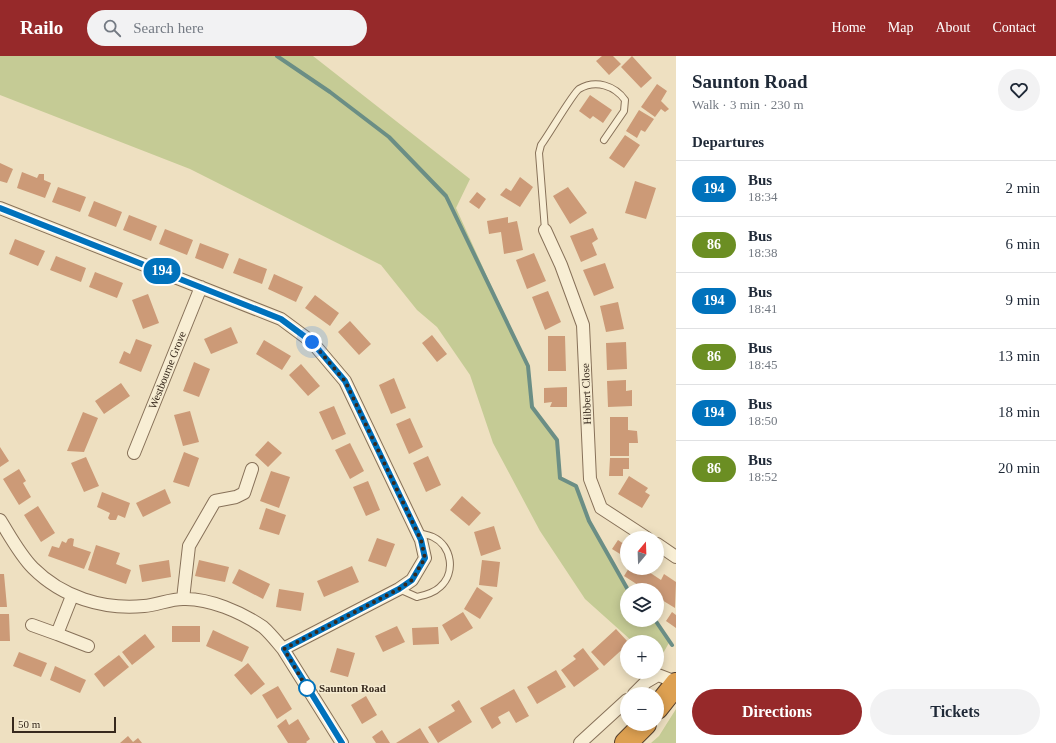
<!DOCTYPE html>
<html lang="en">
<head>
<meta charset="utf-8">
<style>
	body { margin:0; font-family:Georgia,serif; background:#f2f2f3; color:#1f2937; height:100vh; display:flex; flex-direction:column; font-size:15px; white-space:nowrap }
	* { box-sizing:border-box; margin:0 }
	p { font-size:13px; color:#747a83 }
	.icon { flex:none; width:22px; height:22px; fill:none; stroke:currentColor; stroke-width:2; stroke-linecap:round; stroke-linejoin:round }
	.map { position:relative; flex:1; overflow:hidden }
	.sheet { display:flex; flex-direction:column; background:#fff; width:380px }
	.sheet>* { flex:none }
	.badge { padding:0 8px; border-radius:13px; font-size:14px; line-height:26px }
	.needle { width:26px; rotate:19deg }
	.controls { position:absolute; left:620px; top:475px; display:grid; gap:8px }
	.controls a { display:grid; place-items:center; width:44px; height:44px; border-radius:50%; background:#fff; box-shadow:0 2px 10px #0003; font-size:20px }
	.scale { position:absolute; left:12px; bottom:10px; width:104px; box-sizing:border-box; padding-left:4px; border:2px solid #37291d; border-top:0; font-size:11px; line-height:14px; white-space:nowrap; color:#37291d; -webkit-text-stroke:3px #f5ebd0; paint-order:stroke }
	.you { position:absolute; width:20px; height:20px; margin:-10px; border:3px solid #fff; border-radius:50%; background:#1a73e8; box-shadow:0 0 0 6px #1a73e833 }
	.map>.badge { position:absolute; translate:-50% -50%; box-shadow:0 0 0 2px #fff }
	h2 { padding:0 16px; font-size:15px; line-height:36px }
	.round { display:grid; place-items:center; flex:none; width:42px; height:42px; border-radius:21px; background:#f2f2f3 }
	.headline { display:flex; align-items:center; justify-content:space-between; height:68px; padding:0 16px }
	h1 { font-size:19px; font-weight:700; line-height:30px }
	.cta { display:flex; gap:8px; margin-top:auto; padding:8px 16px }
	.cta a { flex:1; height:46px; border-radius:24px; background:#96292a; color:#fff; font-size:16px; font-weight:700; line-height:46px; text-align:center }
	.cta a+a { background:#f2f2f3; color:#1f2937 }
	ul { padding:0; list-style:none }
	li { display:flex; align-items:center; gap:12px; height:56px; padding:0 16px; border-top:1px solid #e0e1e3 }
	li div { flex:1 }
	li b { display:block; font-size:15px }
	li em { font-style:normal }
	li .badge { min-width:44px; font-weight:700; text-align:center }
	header { display:flex; align-items:center; gap:24px; box-sizing:border-box; height:56px; padding:0 20px; background:#96292a; color:#fff }
	header strong { font-size:19px }
	nav { display:flex; gap:22px; margin-inline-start:auto; font-size:14px }
	.search { width:280px; height:36px; background:#f2f2f3; display:flex; align-items:center; gap:10px; box-sizing:border-box; padding:0 14px; border-radius:22px; color:#747a83; font-size:15px }
	main { display:flex; flex:1; min-height:0 }
	.map>svg:first-child { display:block }
	.green { fill:#c5cb95 }
	.lines { fill:none; stroke-linecap:round; stroke-linejoin:round }
	.stream { stroke:#6b8e85; stroke-width:4 }
	.building { fill:#cc9a77 }
	.lane-casing { stroke:#877159; stroke-width:8 }
	.street-casing { stroke:#877159; stroke-width:14 }
	.highway-casing { stroke:#543f2d; stroke-width:24 }
	.lane { stroke:#f8eed4; stroke-width:6 }
	.street { stroke:#f8eed4; stroke-width:12 }
	.highway { stroke:#dda051; stroke-width:22 }
	.line-casing { stroke:#fff; stroke-width:9 }
	.line { stroke:#0072bc; stroke-width:6 }
	.walk { stroke:#37291d; stroke-width:4; stroke-dasharray:0 7.2 }
	.stop-dot { fill:#fff; stroke:#0072bc; stroke-width:2 }
	.labels { text-anchor:middle; dominant-baseline:central; stroke-width:3; stroke-linejoin:round; paint-order:stroke }
	.street-label { font-size:11px; fill:#37291d; stroke:#f5ebd0 }
	.stop-label { font-size:11px; font-weight:bold; fill:#37291d; stroke:#f5ebd0; text-anchor:start }
</style>
</head>
<body>
<header>
<strong>Railo</strong>
<div class="search"><svg class="icon" aria-label="search" viewBox="0 0 24 24"><circle cx="10" cy="10" r="6"/><path d="M15 15l6 6"/></svg>Search here</div>
<nav><a>Home</a><a>Map</a><a>About</a><a>Contact</a></nav>
</header>
<main>
<div class="map">
<svg width="676" height="687" viewBox="0 0 676 687">
	<rect width="100%" height="100%" fill="#eee0c1"/>
	<!-- green -->
	<path class="green" d="M0 0H313L470 123 456 152 528 311 532 350 557 384 560 422 576 429 590 464 628 534 627 564H655L670 585 657 608V586H633L585 543 540 475 493 387 470 319 437 271 417 254 381 209 190 113 0 39Z
		M676 653V687H651L659 680Z"/>
	<g class="lines">
		<!-- stream -->
		<path class="stream" d="M277 0 330 36 389 81 446 140 528 310 532 351 557 384 560 422 576 430 589 465 628 534
			M655 564 672 589"/>
	</g>
	<!-- building -->
	<path class="building" d="M602 0H613L621 8 609 19 596 5Z
		M632 0 652 22 641 32 621 11Z
		M657 28 667 35 661 45 669 53 665 56 661 53 655 61 641 51Z
		M590 39 612 54 603 67 593 60 590 63 579 55Z
		M639 54 654 63 645 76 641 74 637 82 626 75Z
		M625 79 640 89 624 112 609 102Z
		M0 107 13 113 7 127 0 125Z
		M22 116 37 122 39 118H44V124L51 127 45 142 17 132Z
		M520 121 533 131 520 151 500 139 506 132 511 135Z
		M635 125 656 132 646 163 625 157Z
		M58 131 86 141 80 156 52 146Z
		M568 131 587 157 570 168 553 140Z
		M477 136 486 143 479 153 469 146Z
		M94 145 122 156 116 171 88 160Z
		M129 159 157 170 151 185 123 174Z
		M508 161V167L517 165 523 194 504 198 501 176 489 178 487 165Z
		M593 172 598 183 592 187 597 199 581 206 570 180Z
		M165 173 193 184 187 199 159 188Z
		M15 183 45 195 38 210 9 198Z
		M200 187 229 198 223 213 195 202Z
		M534 197 546 225 527 233 516 204Z
		M56 200 86 212 81 226 50 214Z
		M239 202 267 213 262 228 233 217Z
		M605 207 614 232 594 240 583 214Z
		M95 216 123 227 117 242 89 231Z
		M274 218 303 231 296 246 268 233Z
		M548 235 561 266 545 274 532 241Z
		M148 238 159 267 143 273 132 244Z
		M315 239 339 257 330 270 305 252Z
		M618 246 624 273 606 276 600 250Z
		M350 265 371 288 359 299 338 276Z
		M231 271 238 287 211 298 204 283Z
		M432 279 447 298 437 306 422 287Z
		M548 280H565L566 315H548Z
		M136 283 152 289 141 316 119 307 124 295 130 298Z
		M264 284 291 300 282 314 256 298Z
		M626 286 627 313 607 314 606 287Z
		M194 306 210 313 199 341 183 335Z
		M301 308 320 330 308 340 289 319Z
		M394 322 406 352 391 358 379 329Z
		M626 324V335L632 334V350L608 351 607 325Z
		M121 327 130 340 104 358 95 345Z
		M567 331V351H550L552 346 544 347V332Z
		M334 350 346 378 332 384 319 356Z
		M190 355 199 386 183 390 174 359Z
		M83 356 98 362 84 396 67 395Z
		M610 361H628V374L637 375 638 387H629V400H610Z
		M410 362 423 391 409 398 396 368Z
		M268 385 282 397 268 411 255 399Z
		M350 387 364 415 350 423 335 394Z
		M0 391 9 405 0 411Z
		M184 396 199 402 189 431 173 426Z
		M428 400 441 429 426 436 413 407Z
		M86 401 99 430 84 436 71 407Z
		M610 402H629V413H623V420H609Z
		M19 413 26 425 23 427 31 441 19 449 3 423Z
		M271 415 290 421 279 452 260 445Z
		M629 420 648 432 645 436 650 439 642 452 618 438Z
		M368 425 380 454 366 460 353 431Z
		M165 433 171 447 143 461 136 447Z
		M102 436 130 447 125 462 118 459 116 464H110L108 462 110 457 97 451Z
		M462 440 481 457 469 470 450 454Z
		M38 450 55 477 41 486 24 459Z
		M266 452 286 459 279 479 259 473Z
		M494 470 501 493 481 500 474 476Z
		M71 482 74 483 73 490 91 496 84 513 48 500 52 490 59 492 62 485 66 487 68 483Z
		M377 482 395 488 386 511 368 505Z
		M618 484 627 490 625 501 612 493Z
		M96 489 120 497 116 508 131 514 126 528 88 514Z
		M169 504 171 521 142 526 139 509Z
		M199 504 229 511 225 526 195 520Z
		M482 504 500 506 497 531 479 529Z
		M352 510 359 526 324 541 317 525Z
		M629 512H643L661 524 664 518 676 526 675 552 657 541V534H646L624 520Z
		M239 513 270 528 263 543 232 527Z
		M0 518H4L7 551H0Z
		M477 531 493 542 480 563 464 553Z
		M279 533 304 537 301 555 276 551Z
		M463 556 473 572 451 585 442 569Z
		M672 556 676 559V572L666 565Z
		M0 558H9L10 585H0Z
		M172 570H200V586H172Z
		M397 570 405 586 383 596 375 580Z
		M438 571 439 588 413 589 412 572Z
		M616 573 628 586 627 589 604 610 591 596Z
		M213 574 249 591 242 606 206 590Z
		M145 578 155 591 132 609 122 596Z
		M337 592 355 597 348 621 330 616Z
		M583 592 599 613 574 631 561 614 576 603 573 600Z
		M19 596 47 607 41 621 13 610Z
		M119 599 129 611 104 631 94 618Z
		M248 607 265 628 251 639 234 619Z
		M55 610 86 624 80 637 50 624Z
		M556 614 566 631 537 648 527 631Z
		M278 630 292 653 277 663 262 639Z
		M514 633 529 660 516 667 509 655 498 661 501 667 492 673 480 652Z
		M366 640 377 659 362 668 351 649Z
		M459 644 472 666 438 687 428 671 455 655 451 649Z
		M286 663 289 669 298 663 310 683 306 686 307 687H288L277 670Z
		M420 672 429 687H396Z
		M382 674 390 687H376L372 681Z
		M128 680 133 686 138 682 142 687H120Z"/>
	<g class="lines">
		<defs>
			<path id="lane" d="M545 174 539 97 541 89C548 80 573 37 579 33 596 23 615 30 625 44L624 55 604 84
				M399 533 417 541C425 539 434 537 440 531 456 517 452 490 433 481 429 479 423 478 418 477"/>
			<path id="street" d="M0 152 281 263 312 286 345 325 421 484 425 502 412 524 399 533 283 593 342 687
				M545 174 561 209 583 269 590 423 601 452 647 482
				M134 397 201 231
				M0 464C10 480 20 499 33 512 62 541 103 554 144 550 157 549 170 543 183 543 209 542 241 556 263 571 270 577 277 586 283 593
				M657 488 676 501
				M183 543 189 490 215 445 236 441 244 437 252 413
				M32 569 57 578 72 540
				M57 578 88 590
				M634 638 646 626 658 619 676 626
				M580 687 627 644"/>
			<path id="highway" d="M657 652 676 628
				M626 687 645 668"/>
		</defs>
		<!-- lane casing -->
		<use href="#lane" class="lane-casing"/>
		<!-- street casing -->
		<use href="#street" class="street-casing"/>
		<!-- highway casing -->
		<use href="#highway" class="highway-casing"/>
		<!-- lane -->
		<use href="#lane" class="lane"/>
		<!-- street -->
		<use href="#street" class="street"/>
		<!-- highway -->
		<use href="#highway" class="highway"/>
	</g>
	<g class="lines">
		<defs>
			<path id="line" d="M0 152 281 263 312 286 345 325 421 484 425 502 412 524 399 533 284 593 342 687"/>
		</defs>
		<!-- line casing -->
		<use href="#line" class="line-casing"/>
		<!-- line -->
		<use href="#line" class="line"/>
		<!-- walk -->
		<path class="walk" d="M307 632 308 634 284 593 399 533 412 524 425 502 421 484 345 325 312 286"/>
	</g>
	<!-- markers -->
	<circle class="stop-dot" cx="307" cy="632" r="8"/>
	<g class="labels">
		<!-- street labels -->
		<g class="street-label">
			<text transform="translate(167 314) rotate(-68)">Westbourne Grove</text>
			<text transform="translate(586 338) rotate(-92)">Hibbert Close</text>
		</g>
		<!-- stop labels -->
		<g class="stop-label">
			<text x="319" y="632">Saunton Road</text>
		</g>
	</g>
</svg>
<div class="controls">
<a><svg class="needle" viewBox="-14 -14 28 28"><path d="M0-13l5 13h-10z" fill="#e53935"/><path d="M0 13l5-13h-10z" fill="#747a83"/></svg></a>
<a><svg class="icon" aria-label="layers" viewBox="0 0 24 24"><path d="M12 4l9 5-9 5-9-5zM3 14l9 5 9-5"/></svg></a>
<a>+</a>
<a>−</a>
</div>
<div class="scale">50 m</div>
<div class="you" style="left:312px;top:286px"></div>
<b class="badge" style="left:162px;top:215px;background:#0072bc;color:#fff">194</b>
</div>
<section class="sheet">
<div class="headline"><div><h1>Saunton Road</h1><p>Walk · 3 min · 230 m</p></div><a class="round"><svg class="icon" aria-label="heart" viewBox="0 0 24 24"><path d="M12 20l-8-8c-3-5 5-10 8-4 3-6 11-1 8 4z"/></svg></a></div>
<h2>Departures</h2>
<ul>
<li><span class="badge" style="background:#0072bc;color:#fff">194</span><div><b>Bus</b><p>18:34</p></div><em>2 min</em></li>
<li><span class="badge" style="background:#6b8e23;color:#fff">86</span><div><b>Bus</b><p>18:38</p></div><em>6 min</em></li>
<li><span class="badge" style="background:#0072bc;color:#fff">194</span><div><b>Bus</b><p>18:41</p></div><em>9 min</em></li>
<li><span class="badge" style="background:#6b8e23;color:#fff">86</span><div><b>Bus</b><p>18:45</p></div><em>13 min</em></li>
<li><span class="badge" style="background:#0072bc;color:#fff">194</span><div><b>Bus</b><p>18:50</p></div><em>18 min</em></li>
<li><span class="badge" style="background:#6b8e23;color:#fff">86</span><div><b>Bus</b><p>18:52</p></div><em>20 min</em></li>
</ul>
<div class="cta"><a>Directions</a><a>Tickets</a></div>
</section>
</main>
</body>
</html>
